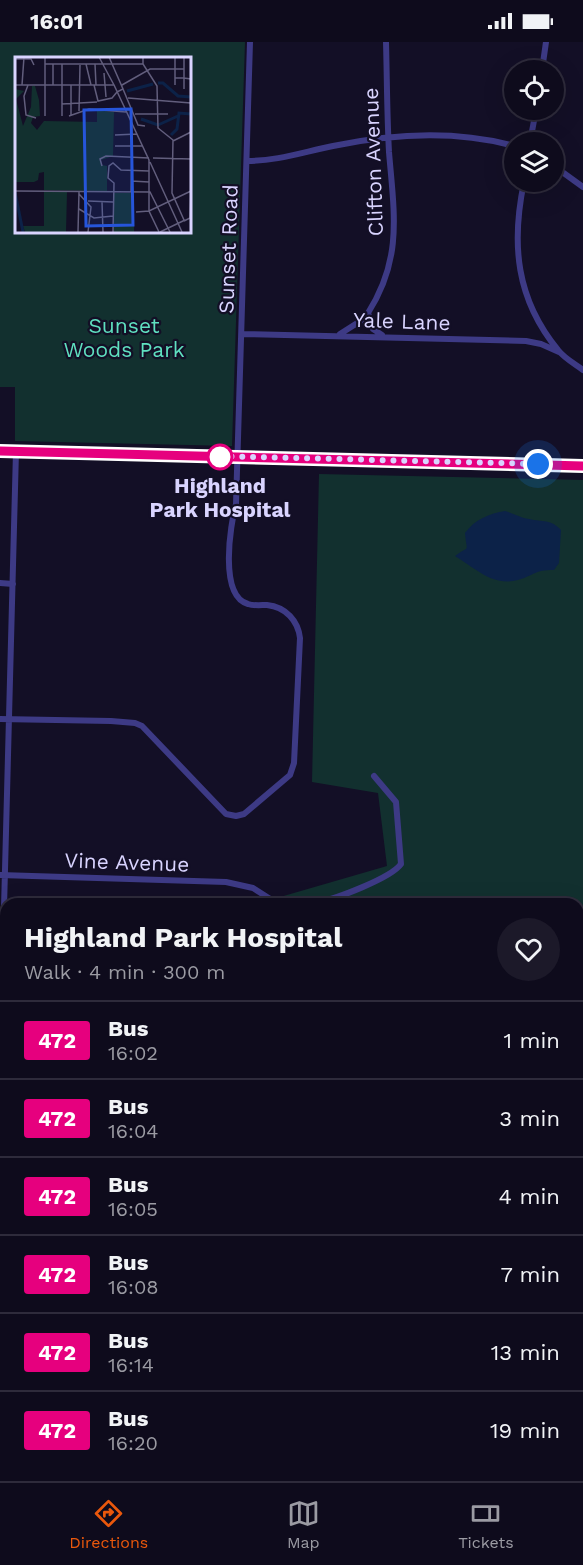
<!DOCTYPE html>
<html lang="en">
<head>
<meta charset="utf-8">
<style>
	body { margin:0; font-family:"Work Sans",sans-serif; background:#1c1929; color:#f1f3f6; height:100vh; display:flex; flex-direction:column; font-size:22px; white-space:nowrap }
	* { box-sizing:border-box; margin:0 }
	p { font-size:20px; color:#9b9ba3 }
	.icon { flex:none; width:33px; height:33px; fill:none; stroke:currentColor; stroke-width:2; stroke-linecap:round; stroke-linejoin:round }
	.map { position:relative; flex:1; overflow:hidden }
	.side { position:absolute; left:0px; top:856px; width:584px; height:584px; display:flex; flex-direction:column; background:#0e0b1c; border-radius:18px 18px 0 0; box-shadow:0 6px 24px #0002,0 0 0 2px #2e2b3b }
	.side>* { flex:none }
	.badge { padding:0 12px; border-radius:4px; font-size:21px; line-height:39px }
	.fabs { position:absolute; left:504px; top:18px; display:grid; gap:12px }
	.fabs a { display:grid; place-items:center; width:60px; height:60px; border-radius:50%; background:#0e0b1c; box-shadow:0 6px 24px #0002,0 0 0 2px #2e2b3b; font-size:30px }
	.you { position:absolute; width:30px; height:30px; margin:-15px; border:4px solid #fff; border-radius:50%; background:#1a73e8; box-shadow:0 0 0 9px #1a73e833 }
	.map>.badge { position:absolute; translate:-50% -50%; box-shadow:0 0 0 3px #fff }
	.round { display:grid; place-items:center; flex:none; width:63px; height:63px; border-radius:32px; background:#1c1929 }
	.headline { display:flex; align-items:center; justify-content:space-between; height:102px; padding:0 24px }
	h1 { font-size:28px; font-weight:700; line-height:45px }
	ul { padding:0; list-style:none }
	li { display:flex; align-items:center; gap:18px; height:78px; padding:0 24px; border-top:2px solid #2e2b3b }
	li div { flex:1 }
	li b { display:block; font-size:22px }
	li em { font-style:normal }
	li .badge { min-width:66px; font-weight:700; text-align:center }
	.status { display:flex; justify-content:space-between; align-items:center; height:42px; padding:0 30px; background:#0e0b1c; direction:ltr }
	.status svg { height:16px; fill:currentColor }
	.menu { display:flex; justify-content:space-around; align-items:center; height:84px; border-top:2px solid #2e2b3b; background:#0e0b1c; font-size:16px; color:#9b9ba3 }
	.menu a { display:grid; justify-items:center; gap:3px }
	.menu .active { color:#ea580c }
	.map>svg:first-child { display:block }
	.green { fill:#12302f; fill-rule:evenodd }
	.water { fill:#0c2248 }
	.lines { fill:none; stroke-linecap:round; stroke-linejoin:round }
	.street { stroke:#3d3a85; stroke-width:6 }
	.secondary { stroke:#6f6bff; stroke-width:8 }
	.rail-casing { stroke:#00e5ff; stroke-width:4.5 }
	.rail { stroke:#130f26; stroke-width:2; stroke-dasharray:7; stroke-linecap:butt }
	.line-casing { stroke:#fff; stroke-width:14 }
	.line { stroke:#e6007e; stroke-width:9 }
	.walk { stroke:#d9d4ff; stroke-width:6; stroke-dasharray:0 10.8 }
	.stop-dot { fill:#fff; stroke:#e6007e; stroke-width:3 }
	.labels { text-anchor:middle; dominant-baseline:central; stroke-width:4.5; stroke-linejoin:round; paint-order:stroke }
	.street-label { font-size:21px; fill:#d9d4ff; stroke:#130f26 }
	.park-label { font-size:21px; fill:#5fe0c0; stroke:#130f26 }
	.stop-label { font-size:21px; font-weight:bold; fill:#d9d4ff; stroke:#130f26 }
	.inset-river { fill:none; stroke:#0c2248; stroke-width:3 }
	.inset-road { fill:none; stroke:#625e7d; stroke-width:1.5 }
	.view { fill:#2655da; fill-opacity:0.15; stroke:#2655da; stroke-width:3 }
	.inset-edge { fill:none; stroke:#d9d4ff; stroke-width:3 }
</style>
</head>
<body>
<div class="status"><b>16:01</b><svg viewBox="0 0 49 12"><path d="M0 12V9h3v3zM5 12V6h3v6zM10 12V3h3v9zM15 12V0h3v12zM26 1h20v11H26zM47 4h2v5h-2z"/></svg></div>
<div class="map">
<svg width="583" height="1439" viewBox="0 0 583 1439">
	<rect width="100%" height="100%" fill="#130f26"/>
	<!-- green -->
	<path class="green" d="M0 0H245L232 404 15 399V345H0ZM189 16V189H16V16Z
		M319 432 583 438V1298H578V862H256L387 824 378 751 312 740Z"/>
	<!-- water -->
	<path class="water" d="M505 469C513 471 521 476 529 477 543 480 551 477 561 488L559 521 554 528C534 528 535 533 518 538 493 545 475 526 455 514 470 502 467 513 465 491 474 478 490 471 505 469Z"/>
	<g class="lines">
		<!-- street -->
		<path class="street" d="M542 28 546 0
			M530 100 536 68
			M247 119C277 119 303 110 333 104 391 92 456 88 514 104
			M554 124 583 145
			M524 140C511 202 516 257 558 308 564 316 575 322 583 328
			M242 292 526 299 541 302 559 310
			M340 292 362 278 368 271
			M382 293 373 287 368 271C403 216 394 171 389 110 387 74 387 37 386 0
			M0 541 13 542
			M0 677 111 679 135 681 142 684 226 772 236 774 244 772 290 733 294 721 300 596C298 579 286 565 267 563 261 563 254 564 248 562 219 554 230 484 236 462L250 0
			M0 833 226 840 253 846 278 862
			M290 862C299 861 309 862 318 860 336 857 391 836 401 822L396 760 374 734
			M1 980 16 409
			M0 1126H6
			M258 1434 259 1439
			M354 1434 388 1439
			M456 1439V1434"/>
		<!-- secondary -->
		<path class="secondary" d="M0 409 583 424
			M0 1280 6 1294
			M69 1434 71 1439"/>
		<defs>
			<path id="rail" d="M0 1340 6 1353
				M47 1434 49 1439"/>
		</defs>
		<!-- rail casing -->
		<use href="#rail" class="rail-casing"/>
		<!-- rail -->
		<use href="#rail" class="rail"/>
	</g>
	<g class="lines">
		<defs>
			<path id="line" d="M0 409 583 424"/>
		</defs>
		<!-- line casing -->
		<use href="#line" class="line-casing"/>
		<!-- line -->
		<use href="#line" class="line"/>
		<!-- walk -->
		<path class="walk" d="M220 415 215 414 538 422"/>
	</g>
	<!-- markers -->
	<circle class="stop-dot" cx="220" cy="415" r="12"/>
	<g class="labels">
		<!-- street labels -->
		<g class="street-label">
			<text transform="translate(373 120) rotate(-92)">Clifton Avenue</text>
			<text transform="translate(228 207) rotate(-88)">Sunset Road</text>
			<text transform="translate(402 279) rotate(2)">Yale Lane</text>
			<text transform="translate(127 820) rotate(2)">Vine Avenue</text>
		</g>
		<!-- park labels -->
		<g class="park-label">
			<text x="124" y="283">Sunset<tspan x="124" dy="24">Woods Park</tspan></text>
		</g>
		<!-- stop labels -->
		<g class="stop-label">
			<text x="220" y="443">Highland<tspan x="220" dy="24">Park Hospital</tspan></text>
		</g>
	</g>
	<!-- overview -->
	<g transform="translate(15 15)">
		<rect width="176" height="176" fill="#130f26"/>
		<path d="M17 29H20L24 43 25 59 18 60 16 66 22 73 29 64 82 65V53L99 55 98 99 86 103 87 108 92 109V134L29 133V115L24 116 23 123 19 125H0V32L9 34 1 42 8 69 16 50ZM29 135H52L51 175H10L8 169H29ZM99 136H116L119 140V175H98Z" fill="#12302f"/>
		<path class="inset-river" d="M143 26H148L163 39 176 40M112 34 138 27M126 62 143 68 163 59M156 78 162 72 164 56 176 57M0 135 8 175"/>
		<path class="inset-road" d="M30 0V59M84 0 99 28M94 0 108 32 102 35M128 0V7L142 29 143 71 158 83 157 136 169 163M169 0V21L176 22M0 2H16L19 8M30 7H128M71 7 76 28M80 7 81 28M89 16 91 40M160 21H169V32M0 28H99L134 103V154L144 175M7 28 9 0M13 28 9 39 11 58 21 61M38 28V7M79 28 83 44 97 41 102 35M107 28 135 12H169M160 28V0M108 32 123 68 130 69M113 41 176 46M47 47 82 45M64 54 65 8M120 57H153M47 59V7M54 59 74 52 111 55M56 59V28M100 78 122 77M158 84 176 75M100 89H128M138 101 176 102M135 105 167 175M87 109 85 102 91 99 134 101M116 124 134 125M0 134 135 135 155 175M116 135 117 89M64 137 76 150 73 175M73 144 98 145M87 145 88 175M64 152 79 161 98 159M121 155 134 154 176 134M169 164 175 161 176 133M63 175 64 135M98 175 99 126 93 121 94 109 98 106 106 113 134 114M145 175 170 163"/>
		<path class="view" d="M116 52 118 168 71 169 69 53Z"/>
		<rect width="176" height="176" class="inset-edge"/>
	</g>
</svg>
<div class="fabs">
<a><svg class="icon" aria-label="locate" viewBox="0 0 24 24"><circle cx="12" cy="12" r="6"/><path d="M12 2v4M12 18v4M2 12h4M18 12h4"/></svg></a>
<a><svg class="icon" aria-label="layers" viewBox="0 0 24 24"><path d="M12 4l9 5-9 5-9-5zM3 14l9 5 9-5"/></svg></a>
</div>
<div class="you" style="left:538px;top:422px"></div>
<section class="side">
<div class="headline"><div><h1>Highland Park Hospital</h1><p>Walk · 4 min · 300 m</p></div><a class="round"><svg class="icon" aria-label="heart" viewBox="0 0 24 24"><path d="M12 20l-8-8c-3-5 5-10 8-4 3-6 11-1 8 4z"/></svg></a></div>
<ul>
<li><span class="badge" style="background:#e6007e;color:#fff">472</span><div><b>Bus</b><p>16:02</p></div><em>1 min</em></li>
<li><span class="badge" style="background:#e6007e;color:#fff">472</span><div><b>Bus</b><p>16:04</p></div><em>3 min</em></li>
<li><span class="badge" style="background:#e6007e;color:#fff">472</span><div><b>Bus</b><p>16:05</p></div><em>4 min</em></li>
<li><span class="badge" style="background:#e6007e;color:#fff">472</span><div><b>Bus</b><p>16:08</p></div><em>7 min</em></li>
<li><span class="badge" style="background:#e6007e;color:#fff">472</span><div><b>Bus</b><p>16:14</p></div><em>13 min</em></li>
<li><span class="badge" style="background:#e6007e;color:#fff">472</span><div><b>Bus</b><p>16:20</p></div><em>19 min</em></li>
</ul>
</section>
</div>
<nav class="menu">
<a class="active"><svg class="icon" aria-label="directions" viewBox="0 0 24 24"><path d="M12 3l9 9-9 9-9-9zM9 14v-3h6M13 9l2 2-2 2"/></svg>Directions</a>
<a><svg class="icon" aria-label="map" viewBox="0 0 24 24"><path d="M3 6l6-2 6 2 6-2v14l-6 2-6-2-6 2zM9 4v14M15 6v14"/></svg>Map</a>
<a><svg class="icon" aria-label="tickets" viewBox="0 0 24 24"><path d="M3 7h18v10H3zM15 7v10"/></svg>Tickets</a>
</nav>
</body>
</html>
